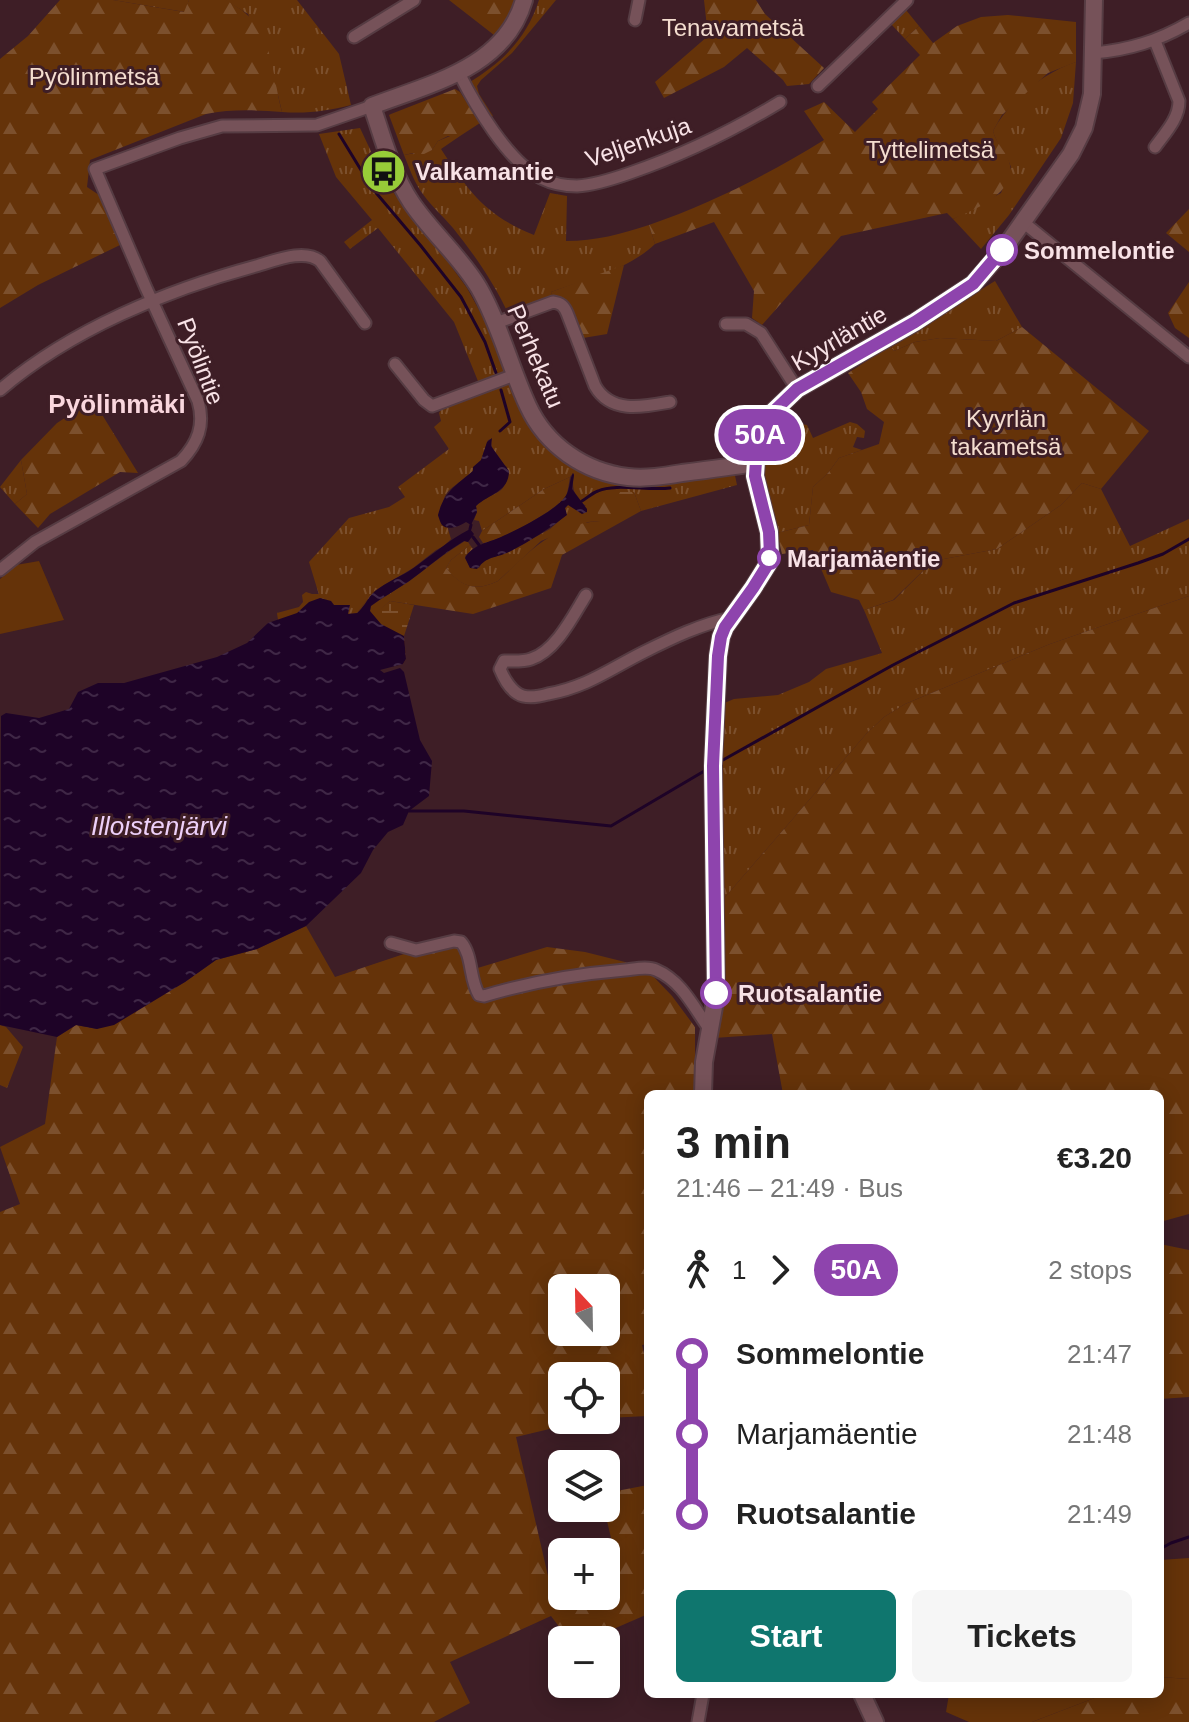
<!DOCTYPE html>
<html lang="en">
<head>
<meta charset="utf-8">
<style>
	body { margin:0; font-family:Helvetica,sans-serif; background:#f6f6f6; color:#222; height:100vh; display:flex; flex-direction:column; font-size:30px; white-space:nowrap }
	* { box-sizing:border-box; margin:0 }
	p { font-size:26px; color:#767676 }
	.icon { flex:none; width:44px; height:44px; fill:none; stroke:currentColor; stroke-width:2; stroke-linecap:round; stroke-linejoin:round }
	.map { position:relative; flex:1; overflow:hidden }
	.details { position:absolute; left:644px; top:1090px; width:520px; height:608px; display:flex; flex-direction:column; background:#fff; border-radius:12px; box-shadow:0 4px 20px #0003 }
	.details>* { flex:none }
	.badge { padding:0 16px; border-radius:26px; font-size:28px; line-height:52px }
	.needle { width:52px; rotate:338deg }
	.controls { position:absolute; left:548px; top:1274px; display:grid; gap:16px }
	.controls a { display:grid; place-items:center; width:72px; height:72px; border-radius:12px; background:#fff; box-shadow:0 4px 20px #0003; font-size:40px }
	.map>.badge { position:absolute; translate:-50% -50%; box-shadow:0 0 0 4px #fff }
	.legs { display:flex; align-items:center; gap:12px; height:88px; padding:0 32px; font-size:26px }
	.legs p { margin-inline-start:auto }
	.headline { display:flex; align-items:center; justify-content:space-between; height:136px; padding:0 32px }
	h1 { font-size:44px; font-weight:600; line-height:60px }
	.primary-button { display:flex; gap:16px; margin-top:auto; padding:16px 32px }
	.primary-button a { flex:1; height:92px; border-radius:12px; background:#0f766e; color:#fff; font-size:32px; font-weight:600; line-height:92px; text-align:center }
	.primary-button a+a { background:#f6f6f6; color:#222 }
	ul { padding:0 32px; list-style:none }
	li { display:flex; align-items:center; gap:28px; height:80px; font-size:30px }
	li i { display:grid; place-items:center; width:12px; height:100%; margin:0 10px; background:currentColor }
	li i::after { content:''; width:20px; height:20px; margin:-10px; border:6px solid; border-radius:50%; background:#fff }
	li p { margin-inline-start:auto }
	li:first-child i { background:linear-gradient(#0000 50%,currentColor 0) }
	li:last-child i { background:linear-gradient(currentColor 50%,#0000 0) }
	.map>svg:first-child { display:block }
	.grass { fill:url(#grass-tufts) }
	.forest { fill:url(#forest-firs); fill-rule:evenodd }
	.wetland { fill:url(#wetland-marsh) }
	.green { fill:#653309 }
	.water { fill:url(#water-ripples) }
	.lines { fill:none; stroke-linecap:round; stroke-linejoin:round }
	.stream { stroke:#1e0327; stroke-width:3 }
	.street-casing { stroke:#563c43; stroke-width:15 }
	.secondary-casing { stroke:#563c43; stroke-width:20 }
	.street { stroke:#765259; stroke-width:11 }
	.secondary { stroke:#765259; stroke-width:16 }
	.line-1-casing { stroke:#fff; stroke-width:18 }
	.line-1 { stroke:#8e44ad; stroke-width:12 }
	.stop-1-dot { fill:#fff; stroke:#8e44ad; stroke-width:4 }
	.labels { text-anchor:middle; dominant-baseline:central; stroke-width:6; stroke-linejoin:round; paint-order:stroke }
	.park-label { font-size:24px; fill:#f4ddcf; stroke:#3e1e26 }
	.street-label { font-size:24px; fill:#f8e2e6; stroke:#3e1e26 }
	.poi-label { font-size:24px; font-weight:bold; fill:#f8e2e6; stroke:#3e1e26; text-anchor:start }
	.stop-label { font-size:24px; font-weight:bold; fill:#f8e2e6; stroke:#3e1e26; text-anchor:start }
	.neighbourhood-label { font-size:26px; font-weight:bold; fill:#fad7de; stroke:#3e1e26 }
	.water-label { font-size:26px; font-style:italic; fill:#edd0f9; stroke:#3e1e26 }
</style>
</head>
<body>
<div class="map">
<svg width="1189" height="1722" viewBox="0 0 1189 1722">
	<defs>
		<pattern id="grass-tufts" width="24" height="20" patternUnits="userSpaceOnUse" patternTransform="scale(2)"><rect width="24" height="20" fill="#653309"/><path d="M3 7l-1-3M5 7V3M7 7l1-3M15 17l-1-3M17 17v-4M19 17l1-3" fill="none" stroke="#7c502d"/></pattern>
		<pattern id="forest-firs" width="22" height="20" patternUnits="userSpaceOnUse" patternTransform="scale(2)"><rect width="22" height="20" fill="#653309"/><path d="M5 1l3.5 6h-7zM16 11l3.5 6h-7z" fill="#7c502d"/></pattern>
		<pattern id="wetland-marsh" width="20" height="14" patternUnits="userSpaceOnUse" patternTransform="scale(2)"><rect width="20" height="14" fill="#653309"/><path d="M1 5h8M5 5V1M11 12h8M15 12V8" fill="none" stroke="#7c502d"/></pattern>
		<pattern id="water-ripples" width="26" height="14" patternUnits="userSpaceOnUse" patternTransform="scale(2)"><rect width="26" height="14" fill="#1e0327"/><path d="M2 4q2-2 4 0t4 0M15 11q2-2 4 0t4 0" fill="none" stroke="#3f2746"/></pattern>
	</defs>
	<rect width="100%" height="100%" fill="#3e1e26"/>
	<!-- grass -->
	<path class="grass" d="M113 0H189L185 12Z
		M225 0H297L339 54 351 105C327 111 306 114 282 112L278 95 248 14Z
		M539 0H556L512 53 481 80 477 86 479 94 493 116 490 117 468 83C502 63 527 38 539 0Z
		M906 10 919 26 905 39 891 24Z
		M1076 62 1073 103 1061 138 1009 215 981 249 953 219 1001 193 1011 167C1006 152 997 146 993 131 1009 101 1044 72 1076 62Z
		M360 128 384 179 405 209 445 258 467 288 484 319 523 413 590 475 734 471 737 485 641 511 634 492 601 521 588 522 541 541 498 581C475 592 461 587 446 568L451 560 470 545 473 549 465 556 470 568H479L483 561 510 551 550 529 566 515 565 508 568 505 586 506C575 498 571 489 574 475L573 473 570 477 544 489 482 531 479 521 474 520 477 512 476 506C495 488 508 498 507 467 497 459 491 450 491 439L488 440 480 463C477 466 474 469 471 473 461 484 442 488 443 507 444 518 448 528 451 539L444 546 436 550 413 568 373 592 357 613 348 614 349 605H334L331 601 320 598 309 562 349 518 389 507 405 497 398 487 449 449 434 427 441 421 439 413 443 407 482 391 454 322 378 228 350 249 344 242 372 220 336 177 319 134Z
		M455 134 460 136 441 149C469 192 485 215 534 235L550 193 567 196 566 241C596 241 621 234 649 225L655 244C628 270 586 279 551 292L553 297 508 313C494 283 474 254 453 228 442 215 429 204 420 190 413 179 409 167 404 155L432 150 438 141Z
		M995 281 1022 327 996 341 940 338 915 342 894 351 890 346Z
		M778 417 784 421 807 425 813 438 850 422 857 424 865 431 864 438 857 437 853 447 862 450 839 458 828 473 813 487 809 525 777 533 761 477 762 445Z
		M21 460 27 494 15 504 0 487Z
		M1082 483 1101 489 1130 546 1189 519V596L1050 644 905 704 884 717 867 733 720 903 722 704 734 699 778 695 809 682 826 669 882 653 864 610 894 600 933 561 997 549 1061 505Z"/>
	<!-- forest -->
	<path class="forest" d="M60 0H113L184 12 189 0C200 0 216 0 226 0 230 2 233 5 237 7 273 29 272 75 282 112 256 110 231 109 206 114L90 160 87 187 99 195 120 245 38 285 0 308V59L28 36Z
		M449 0H516L511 13 494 35Z
		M704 0H756L765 14 824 68 809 84 787 86 783 80 747 48 724 67 664 98 655 82 708 36Z
		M1008 15 1076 22V62L1048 73 1002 115 993 131C997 146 1008 153 1010 165 1015 194 974 210 953 219L947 213 841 236 762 325 752 318 754 291 714 222 655 244 649 225C712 203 767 175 824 140L804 111 824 102 855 132 878 109 872 102 920 55 905 39 919 26 933 43 957 26 981 17Z
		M455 89 460 92 480 123 460 136H448L438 141 432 150 422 155 413 153 404 155 389 115 391 114Z
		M1189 209V252L1166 233Z
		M624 265 607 334 583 338C576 322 572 299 553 297L551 292Z
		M1189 282V338L1175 328 1168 313Z
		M1022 327 1149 431 1101 489 1082 483 1061 505 997 549 933 561 893 600 864 610 859 600 831 592 813 550 782 554 777 533 809 525 813 487 828 473 839 458 879 444 884 422 867 409 861 392 848 373 890 346 894 351 915 342 940 338 996 341Z
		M93 400 138 473 120 472 50 514 38 528 15 504 27 494 21 460 57 423Z
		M570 477C569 483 568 491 566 496 557 510 499 542 483 543L479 537 482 531 544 489Z
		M617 492H634L641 511 562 555 551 588 473 614 390 601 374 615 370 611 371 606C383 597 396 590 408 582 427 568 445 553 465 541L468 542 470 545 451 560 446 568C462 587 475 592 498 581 530 551 554 524 600 521L596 507 600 500Z
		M1189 596V1214L1160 1222V1094H783L772 1034 714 1038 722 1007 720 903 867 733 884 717 905 704 1050 644Z
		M306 926 335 977 416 950 461 942 471 970 547 947 585 952 625 962 652 975 672 996 695 1027V1094H648V1344L642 1345 648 1370V1416L606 1418V1376H562V1420H587L516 1437 551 1589 562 1587V1596H606V1576L619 1572 604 1508H606V1493L648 1485V1614L588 1640H569L551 1616 450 1662 470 1703 434 1722H0V1212L20 1204 0 1147 45 1124 57 1037 76 1025 97 1029 185 982 216 960 257 949ZM562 1288H606V1332H562Z
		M0 1025 6 1027 23 1047 7 1088 0 1085Z
		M1160 1244 1189 1250V1397L1160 1399Z
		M1160 1677 1189 1679V1722H1032L1105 1694H1160Z"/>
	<!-- wetland -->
	<path class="wetland" d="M390 582 395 589 371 606 370 611 374 614 390 601 414 605 404 636 406 659 403 664 278 620 277 613 299 607 303 602 302 595 306 592 312 594H319L321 598 331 601 334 605H350L348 614 357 613 373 592Z"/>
	<!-- green -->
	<path class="green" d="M39 561 64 620 0 634V579L16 565Z
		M1189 1558V1679L1160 1677V1560Z
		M949 1694H1105L1032 1722H969L946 1712Z"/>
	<!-- water -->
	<path class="water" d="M492 438 491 446 509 471C509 492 489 494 476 506L477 512 471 525 466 522C460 526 448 531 442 525 441 524 438 516 438 515 444 492 455 486 473 471V467L481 460 487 442Z
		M573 473 574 475 572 489 587 509V512L582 514 568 505 565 508 567 515C549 529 530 541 511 551 495 559 488 555 477 569L470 568 465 558C473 544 488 543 501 537 517 530 555 511 565 497 570 491 569 480 573 473Z
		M470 529 474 534 468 542 464 541C444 553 427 568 408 582 396 590 383 597 371 606L370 611 381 624 404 636 406 659 403 664 380 670 384 673 400 668 404 672 420 740 432 761 429 796 409 811 403 825 388 832 373 850 361 873 306 926 257 949 216 960 185 982 114 1025 97 1029 76 1025 57 1037 0 1025 1 716 6 713 39 718 69 709 78 692 98 683H124L217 657 247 643 268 623 297 613 309 602 320 598 331 601 334 605H350L348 614 357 613C363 608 367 600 372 594 379 586 399 577 409 571 430 557 448 540 470 529Z"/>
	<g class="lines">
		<!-- stream -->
		<path class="stream" d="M339 134 372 188 421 246 461 297 485 342 496 373
			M500 431 510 422 501 390
			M582 501C587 498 592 493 598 491 615 483 649 491 670 488
			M470 529 471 525
			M473 537 479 545
			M723 760 893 665 1014 603 1138 563 1163 554 1189 539
			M409 811H464L611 826 706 770
			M1160 1549 1171 1543 1189 1537"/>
		<defs>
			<path id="street" d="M635 20 639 0
				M354 37 414 0
				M1155 41 1179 101C1179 119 1165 133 1155 147
				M1093 53C1129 50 1158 41 1189 23
				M459 73C475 105 508 162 541 178 551 183 565 186 577 186 595 185 613 179 630 173 683 155 732 131 780 102
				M818 86 907 0
				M1023 222 1189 357
				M496 323 553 302C561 303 564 306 567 313L595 386C611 414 643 407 670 402
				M726 324H746L761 333 797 389
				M395 364 424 400 432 406 514 375
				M0 390C70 330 167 290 256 266 274 261 304 248 320 261L365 323
				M0 570 35 542 181 461C198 443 205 425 198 401L146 288 95 169 180 138 222 126 317 125 372 106
				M586 595C573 616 556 651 531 659 523 662 512 661 504 661L500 669C504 679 512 693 523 696 531 698 541 696 548 694 587 687 610 669 644 652 672 638 701 624 731 618
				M391 943 416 950 454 941 461 942C473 956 469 979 479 995L484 996C530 982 577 974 625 970 635 969 648 966 656 970 682 981 694 1008 710 1030
				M698 1722 703 1694"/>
			<path id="secondary" d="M524 0C505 68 429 84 372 106 383 139 392 173 411 202 431 232 460 256 479 288 500 325 510 367 528 406 546 445 584 472 628 477 646 479 664 476 682 473 706 470 730 467 754 463
				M703 1094 704 1062 716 996 713 766 718 656 721 637 725 627 753 588 768 564 770 556 769 532 755 476 757 446 761 432 772 413 797 389 915 322 973 284 1003 250 1071 154 1084 128 1092 94 1094 0
				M862 1694 875 1722"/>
		</defs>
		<!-- street casing -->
		<use href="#street" class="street-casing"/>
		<!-- secondary casing -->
		<use href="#secondary" class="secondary-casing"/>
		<!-- street -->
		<use href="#street" class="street"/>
		<!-- secondary -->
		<use href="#secondary" class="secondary"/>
	</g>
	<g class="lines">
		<defs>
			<path id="line-1" d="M716 993 713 766 718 656 721 637 725 627 753 588 768 564 770 556 769 532 755 476 757 446 761 432 772 413 797 389 915 322 973 284 1002 250"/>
		</defs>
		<!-- line-1 casing -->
		<use href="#line-1" class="line-1-casing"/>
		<!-- line-1 -->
		<use href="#line-1" class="line-1"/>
	</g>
	<!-- icons -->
	<defs>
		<symbol id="bus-disc" viewBox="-11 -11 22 22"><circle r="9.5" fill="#97cc38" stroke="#3e1e26"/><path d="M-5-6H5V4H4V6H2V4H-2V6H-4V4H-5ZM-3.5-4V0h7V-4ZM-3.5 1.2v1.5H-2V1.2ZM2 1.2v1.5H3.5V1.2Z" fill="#111"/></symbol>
	</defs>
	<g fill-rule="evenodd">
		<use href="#bus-disc" x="358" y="146" width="51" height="51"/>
	</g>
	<!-- markers -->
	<g class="stop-1-dot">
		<circle cx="1002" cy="250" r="14"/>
		<circle cx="769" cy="558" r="10"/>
		<circle cx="716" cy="993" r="14"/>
	</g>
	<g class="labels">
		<!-- park labels -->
		<g class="park-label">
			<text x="733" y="27">Tenavametsä</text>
			<text x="94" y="76">Pyölinmetsä</text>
			<text x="930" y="149">Tyttelimetsä</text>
			<text x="1006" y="418">Kyyrlän<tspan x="1006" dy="28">takametsä</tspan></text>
		</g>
		<!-- street labels -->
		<g class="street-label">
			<text transform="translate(638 142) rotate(-19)">Veljenkuja</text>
			<text transform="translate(839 338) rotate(-30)">Kyyrläntie</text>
			<text transform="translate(536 356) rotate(67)">Perhekatu</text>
			<text transform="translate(201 361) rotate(69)">Pyölintie</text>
		</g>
		<!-- poi labels -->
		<g class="poi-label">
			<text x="415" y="171">Valkamantie</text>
		</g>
		<!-- stop labels -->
		<g class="stop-label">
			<text x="1024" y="250">Sommelontie</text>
			<text x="787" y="558">Marjamäentie</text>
			<text x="738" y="993">Ruotsalantie</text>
		</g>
		<!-- neighbourhood labels -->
		<g class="neighbourhood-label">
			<text x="117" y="404">Pyölinmäki</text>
		</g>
		<!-- water labels -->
		<g class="water-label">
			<text x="159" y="826">Illoistenjärvi</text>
		</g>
	</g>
</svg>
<div class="controls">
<a><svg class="needle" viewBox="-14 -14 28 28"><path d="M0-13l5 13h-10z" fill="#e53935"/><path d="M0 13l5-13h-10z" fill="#767676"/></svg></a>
<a><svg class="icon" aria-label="locate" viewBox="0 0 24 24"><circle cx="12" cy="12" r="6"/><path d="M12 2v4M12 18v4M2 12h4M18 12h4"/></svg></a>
<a><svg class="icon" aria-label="layers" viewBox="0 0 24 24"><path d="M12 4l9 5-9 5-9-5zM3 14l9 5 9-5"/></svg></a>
<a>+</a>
<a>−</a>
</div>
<b class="badge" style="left:760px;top:435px;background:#8e44ad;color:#fff">50A</b>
<section class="details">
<div class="headline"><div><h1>3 min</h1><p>21:46 – 21:49 · Bus</p></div><b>€3.20</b></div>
<div class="legs"><svg class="icon" aria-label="walk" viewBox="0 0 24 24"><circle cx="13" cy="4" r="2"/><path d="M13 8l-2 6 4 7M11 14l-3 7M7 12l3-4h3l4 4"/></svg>1<svg class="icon" aria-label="forward" viewBox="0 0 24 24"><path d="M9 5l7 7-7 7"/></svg><b class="badge" style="background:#8e44ad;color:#fff">50A</b><p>2 stops</p></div>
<ul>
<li><i style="color:#8e44ad"></i><b>Sommelontie</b><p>21:47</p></li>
<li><i style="color:#8e44ad"></i><span>Marjamäentie</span><p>21:48</p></li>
<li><i style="color:#8e44ad"></i><b>Ruotsalantie</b><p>21:49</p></li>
</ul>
<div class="primary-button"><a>Start</a><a>Tickets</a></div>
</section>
</div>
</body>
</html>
